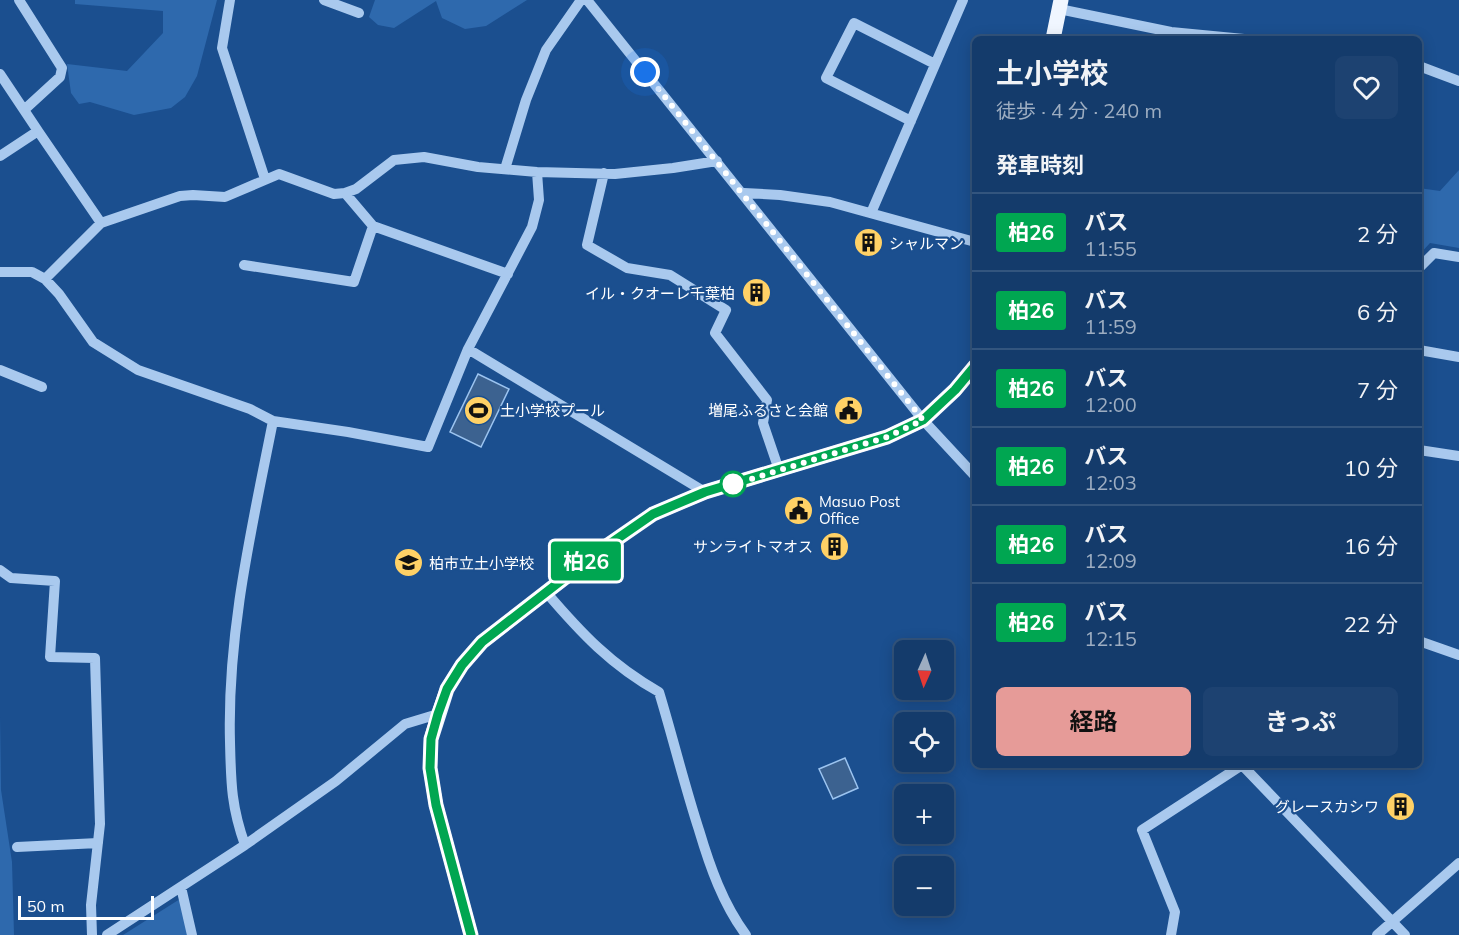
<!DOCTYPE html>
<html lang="ja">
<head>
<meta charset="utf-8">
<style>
	body { margin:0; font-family:Mulish,"Noto Sans JP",sans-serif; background:#1d4271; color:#f1f3f6; height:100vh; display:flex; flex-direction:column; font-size:22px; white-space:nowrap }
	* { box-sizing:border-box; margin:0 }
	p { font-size:20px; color:#9dadc1 }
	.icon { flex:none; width:33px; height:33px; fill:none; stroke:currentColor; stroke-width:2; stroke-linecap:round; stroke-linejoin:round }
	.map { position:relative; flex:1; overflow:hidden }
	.details { position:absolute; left:972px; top:36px; width:450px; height:732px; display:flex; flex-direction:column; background:#143b6b; border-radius:9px; box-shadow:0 3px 15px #0003,0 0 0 2px #33557e }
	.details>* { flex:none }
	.badge { padding:0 12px; border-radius:4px; font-size:21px; line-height:39px }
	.needle { width:39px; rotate:183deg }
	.tools { position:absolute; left:894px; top:640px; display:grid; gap:12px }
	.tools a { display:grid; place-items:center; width:60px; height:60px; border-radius:9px; background:#143b6b; box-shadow:0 3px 15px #0003,0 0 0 2px #33557e; font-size:30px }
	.scale { position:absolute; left:18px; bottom:15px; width:136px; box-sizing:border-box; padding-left:6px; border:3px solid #fff; border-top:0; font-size:16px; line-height:21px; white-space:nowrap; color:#fff; -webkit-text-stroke:4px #1b4f8f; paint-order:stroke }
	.you { position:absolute; width:30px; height:30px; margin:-15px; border:4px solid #fff; border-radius:50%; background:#1a73e8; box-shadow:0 0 0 9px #1a73e833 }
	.map>.badge { position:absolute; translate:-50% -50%; box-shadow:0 0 0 3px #fff }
	h2 { padding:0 24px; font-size:22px; line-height:54px }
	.round { display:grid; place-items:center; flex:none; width:63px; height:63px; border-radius:9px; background:#1d4271 }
	.summary { display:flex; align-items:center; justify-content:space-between; height:102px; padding:0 24px }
	h1 { font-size:28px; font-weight:700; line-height:45px }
	.primary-button { display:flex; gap:12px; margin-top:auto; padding:12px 24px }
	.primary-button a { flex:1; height:69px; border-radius:9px; background:#e69b98; color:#111; font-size:24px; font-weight:700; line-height:69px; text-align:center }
	.primary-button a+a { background:#1d4271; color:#f1f3f6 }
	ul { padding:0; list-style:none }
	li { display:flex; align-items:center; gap:18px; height:78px; padding:0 24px; border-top:2px solid #33557e }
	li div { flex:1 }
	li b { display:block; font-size:22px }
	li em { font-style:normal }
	li .badge { min-width:66px; font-weight:700; text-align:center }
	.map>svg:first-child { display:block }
	.green { fill:#2e69ad }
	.water { fill:#3c6290; stroke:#9cc4f0; stroke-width:1.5 }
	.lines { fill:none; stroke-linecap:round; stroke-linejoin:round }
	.minor { stroke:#a9c9ee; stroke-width:10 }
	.major { stroke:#f0f6ff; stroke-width:15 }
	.line-casing { stroke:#fff; stroke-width:14 }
	.line { stroke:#00a651; stroke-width:9 }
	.walk { stroke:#fff; stroke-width:6; stroke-dasharray:0 10.8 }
	.stop-dot { fill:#fff; stroke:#00a651; stroke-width:3 }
	.labels { text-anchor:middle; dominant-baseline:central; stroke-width:4.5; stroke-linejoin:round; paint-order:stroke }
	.poi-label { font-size:15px; fill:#fff; stroke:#1b4f8f; text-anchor:start }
</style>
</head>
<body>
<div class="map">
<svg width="1459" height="935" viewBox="0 0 1459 935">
	<rect width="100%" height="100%" fill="#1b4f8f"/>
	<!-- green -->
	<path class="green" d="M75 0H217L197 76 185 97 171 108 134 115 90 102 79 104 71 93 67 64 127 71 163 33V11L75 4Z
		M375 0H527L486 26 465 29 442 18 436 1 394 28 378 25 369 17Z
		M1459 170V248L1430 243 1419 255V188L1440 191Z
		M0 717 1 790 12 862 14 935H0Z
		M180 899 188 935H123Z"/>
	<!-- water -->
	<path class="water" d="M478 374 509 389 481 447 450 432Z
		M845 758 858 788 833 799 819 769Z"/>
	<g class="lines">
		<!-- minor -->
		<path class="minor" d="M19 0 62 68 60 77 24 110
			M230 0 222 48 265 179
			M324 0 359 13
			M587 0 923 420 975 476
			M1059 9 1171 32 1244 39
			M1419 66 1459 81
			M0 74 38 131
			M911 121 826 78 854 23 935 64
			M0 156 38 131 101 223
			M505 169 526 100 546 50 581 0
			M604 173 587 245 627 268 670 275 726 310 715 333 767 400 763 423 779 470
			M345 193 373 226 508 274
			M744 193 780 195 830 202 975 242
			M871 213 963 0
			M244 265 354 282 373 226
			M1419 268 1434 253 1459 257
			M0 272H32L45 279
			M468 349 532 227 539 200 537 172
			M1419 350 1459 357
			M0 370 42 387
			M1419 450 1459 456
			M705 492 468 349 428 447 348 432 273 421 250 409 138 370 93 342 59 294 45 279 101 223 180 196 193 195 225 197 279 174 334 194 345 193 356 189 394 160 424 157 478 167 537 172 615 174 673 168 717 161
			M0 570 11 578 55 581 50 657 95 658 100 824 91 905 92 935
			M546 592C581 633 611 665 659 692 673 738 684 784 699 830 710 867 723 904 746 935
			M1419 641 1459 655
			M1242 765 1405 935
			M245 845C231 806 231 782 230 742 227 633 252 527 273 421
			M17 847 98 843
			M181 887 192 935
			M107 935 245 845 336 781 405 724 438 714
			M1171 935 1175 912 1142 830 1242 765
			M1377 935 1459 863"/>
		<!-- major -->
		<path class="major" d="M1053 39 1061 0
			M471 935 436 805 430 768 431 739 447 689 462 665 482 642 598 552 653 514 705 492 887 437 923 420 955 390 975 366"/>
	</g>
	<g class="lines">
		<defs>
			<path id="line" d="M471 935 436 805 430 768 431 739 438 714 447 689 462 665 482 642 598 552 653 514 705 492 887 437 923 420 955 390 975 366"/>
		</defs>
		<!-- line casing -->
		<use href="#line" class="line-casing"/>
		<!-- line -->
		<use href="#line" class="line"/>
		<!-- walk -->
		<path class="walk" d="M645 72 923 420 887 437 725 487 733 484"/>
	</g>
	<!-- icons -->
	<defs>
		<symbol id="building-disc" viewBox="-11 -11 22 22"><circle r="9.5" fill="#ffd166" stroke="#1b4f8f"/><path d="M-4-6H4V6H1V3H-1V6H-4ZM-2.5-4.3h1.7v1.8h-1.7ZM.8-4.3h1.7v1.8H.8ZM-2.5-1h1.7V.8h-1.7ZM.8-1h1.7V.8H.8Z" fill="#111"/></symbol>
		<symbol id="stadium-disc" viewBox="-11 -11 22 22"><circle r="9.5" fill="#ffd166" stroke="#1b4f8f"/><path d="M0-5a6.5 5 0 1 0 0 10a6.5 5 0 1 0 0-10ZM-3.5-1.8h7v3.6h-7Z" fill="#111"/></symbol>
		<symbol id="civic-disc" viewBox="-11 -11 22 22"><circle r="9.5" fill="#ffd166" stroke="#1b4f8f"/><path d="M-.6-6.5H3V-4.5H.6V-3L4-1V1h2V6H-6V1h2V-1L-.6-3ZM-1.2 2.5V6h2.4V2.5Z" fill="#111"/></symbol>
		<symbol id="school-disc" viewBox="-11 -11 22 22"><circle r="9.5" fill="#ffd166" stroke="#1b4f8f"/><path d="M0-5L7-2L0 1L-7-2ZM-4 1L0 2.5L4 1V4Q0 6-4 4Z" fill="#111"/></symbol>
	</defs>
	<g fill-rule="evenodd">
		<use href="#building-disc" x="852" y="226" width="33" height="33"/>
		<use href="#building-disc" x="740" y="276" width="33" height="33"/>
		<use href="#stadium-disc" x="462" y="394" width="33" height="33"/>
		<use href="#civic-disc" x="832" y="394" width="33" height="33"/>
		<use href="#civic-disc" x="782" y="494" width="33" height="33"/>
		<use href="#building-disc" x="818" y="530" width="33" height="33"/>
		<use href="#school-disc" x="392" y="546" width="33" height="33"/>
		<use href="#building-disc" x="1384" y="790" width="33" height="33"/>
	</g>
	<!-- markers -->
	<circle class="stop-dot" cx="733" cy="484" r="12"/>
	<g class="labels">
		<!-- poi labels -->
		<g class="poi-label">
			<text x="889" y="243">シャルマン</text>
			<text x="735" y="293" text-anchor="end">イル・クオーレ千葉柏</text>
			<text x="500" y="410">土小学校プール</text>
			<text x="828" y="410" text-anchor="end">増尾ふるさと会館</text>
			<text x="819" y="501">Masuo Post<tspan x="819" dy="17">Office</tspan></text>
			<text x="813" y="546" text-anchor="end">サンライトマオス</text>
			<text x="429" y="563">柏市立土小学校</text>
			<text x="1379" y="806" text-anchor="end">グレースカシワ</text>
		</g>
	</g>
</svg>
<div class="tools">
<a><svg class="needle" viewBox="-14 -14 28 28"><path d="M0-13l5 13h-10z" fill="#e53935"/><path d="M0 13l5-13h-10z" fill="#9dadc1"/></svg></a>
<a><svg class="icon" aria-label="locate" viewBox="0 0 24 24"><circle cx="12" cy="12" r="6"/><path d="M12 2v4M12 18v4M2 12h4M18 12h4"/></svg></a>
<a>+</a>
<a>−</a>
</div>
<div class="scale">50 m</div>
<div class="you" style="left:645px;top:72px"></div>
<b class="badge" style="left:586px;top:561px;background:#00a651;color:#fff">柏26</b>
<section class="details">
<div class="summary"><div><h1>土小学校</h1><p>徒歩 · 4 分 · 240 m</p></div><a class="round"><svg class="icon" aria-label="heart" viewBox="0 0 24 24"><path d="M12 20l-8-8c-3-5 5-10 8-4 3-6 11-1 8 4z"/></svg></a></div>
<h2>発車時刻</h2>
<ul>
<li><span class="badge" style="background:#00a651;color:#fff">柏26</span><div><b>バス</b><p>11:55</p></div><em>2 分</em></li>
<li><span class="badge" style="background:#00a651;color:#fff">柏26</span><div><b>バス</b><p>11:59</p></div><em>6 分</em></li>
<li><span class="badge" style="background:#00a651;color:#fff">柏26</span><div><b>バス</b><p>12:00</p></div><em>7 分</em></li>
<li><span class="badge" style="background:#00a651;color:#fff">柏26</span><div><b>バス</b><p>12:03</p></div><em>10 分</em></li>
<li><span class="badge" style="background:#00a651;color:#fff">柏26</span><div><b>バス</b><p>12:09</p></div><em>16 分</em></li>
<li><span class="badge" style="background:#00a651;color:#fff">柏26</span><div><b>バス</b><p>12:15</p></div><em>22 分</em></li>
</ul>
<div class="primary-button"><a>経路</a><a>きっぷ</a></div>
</section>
</div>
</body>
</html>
